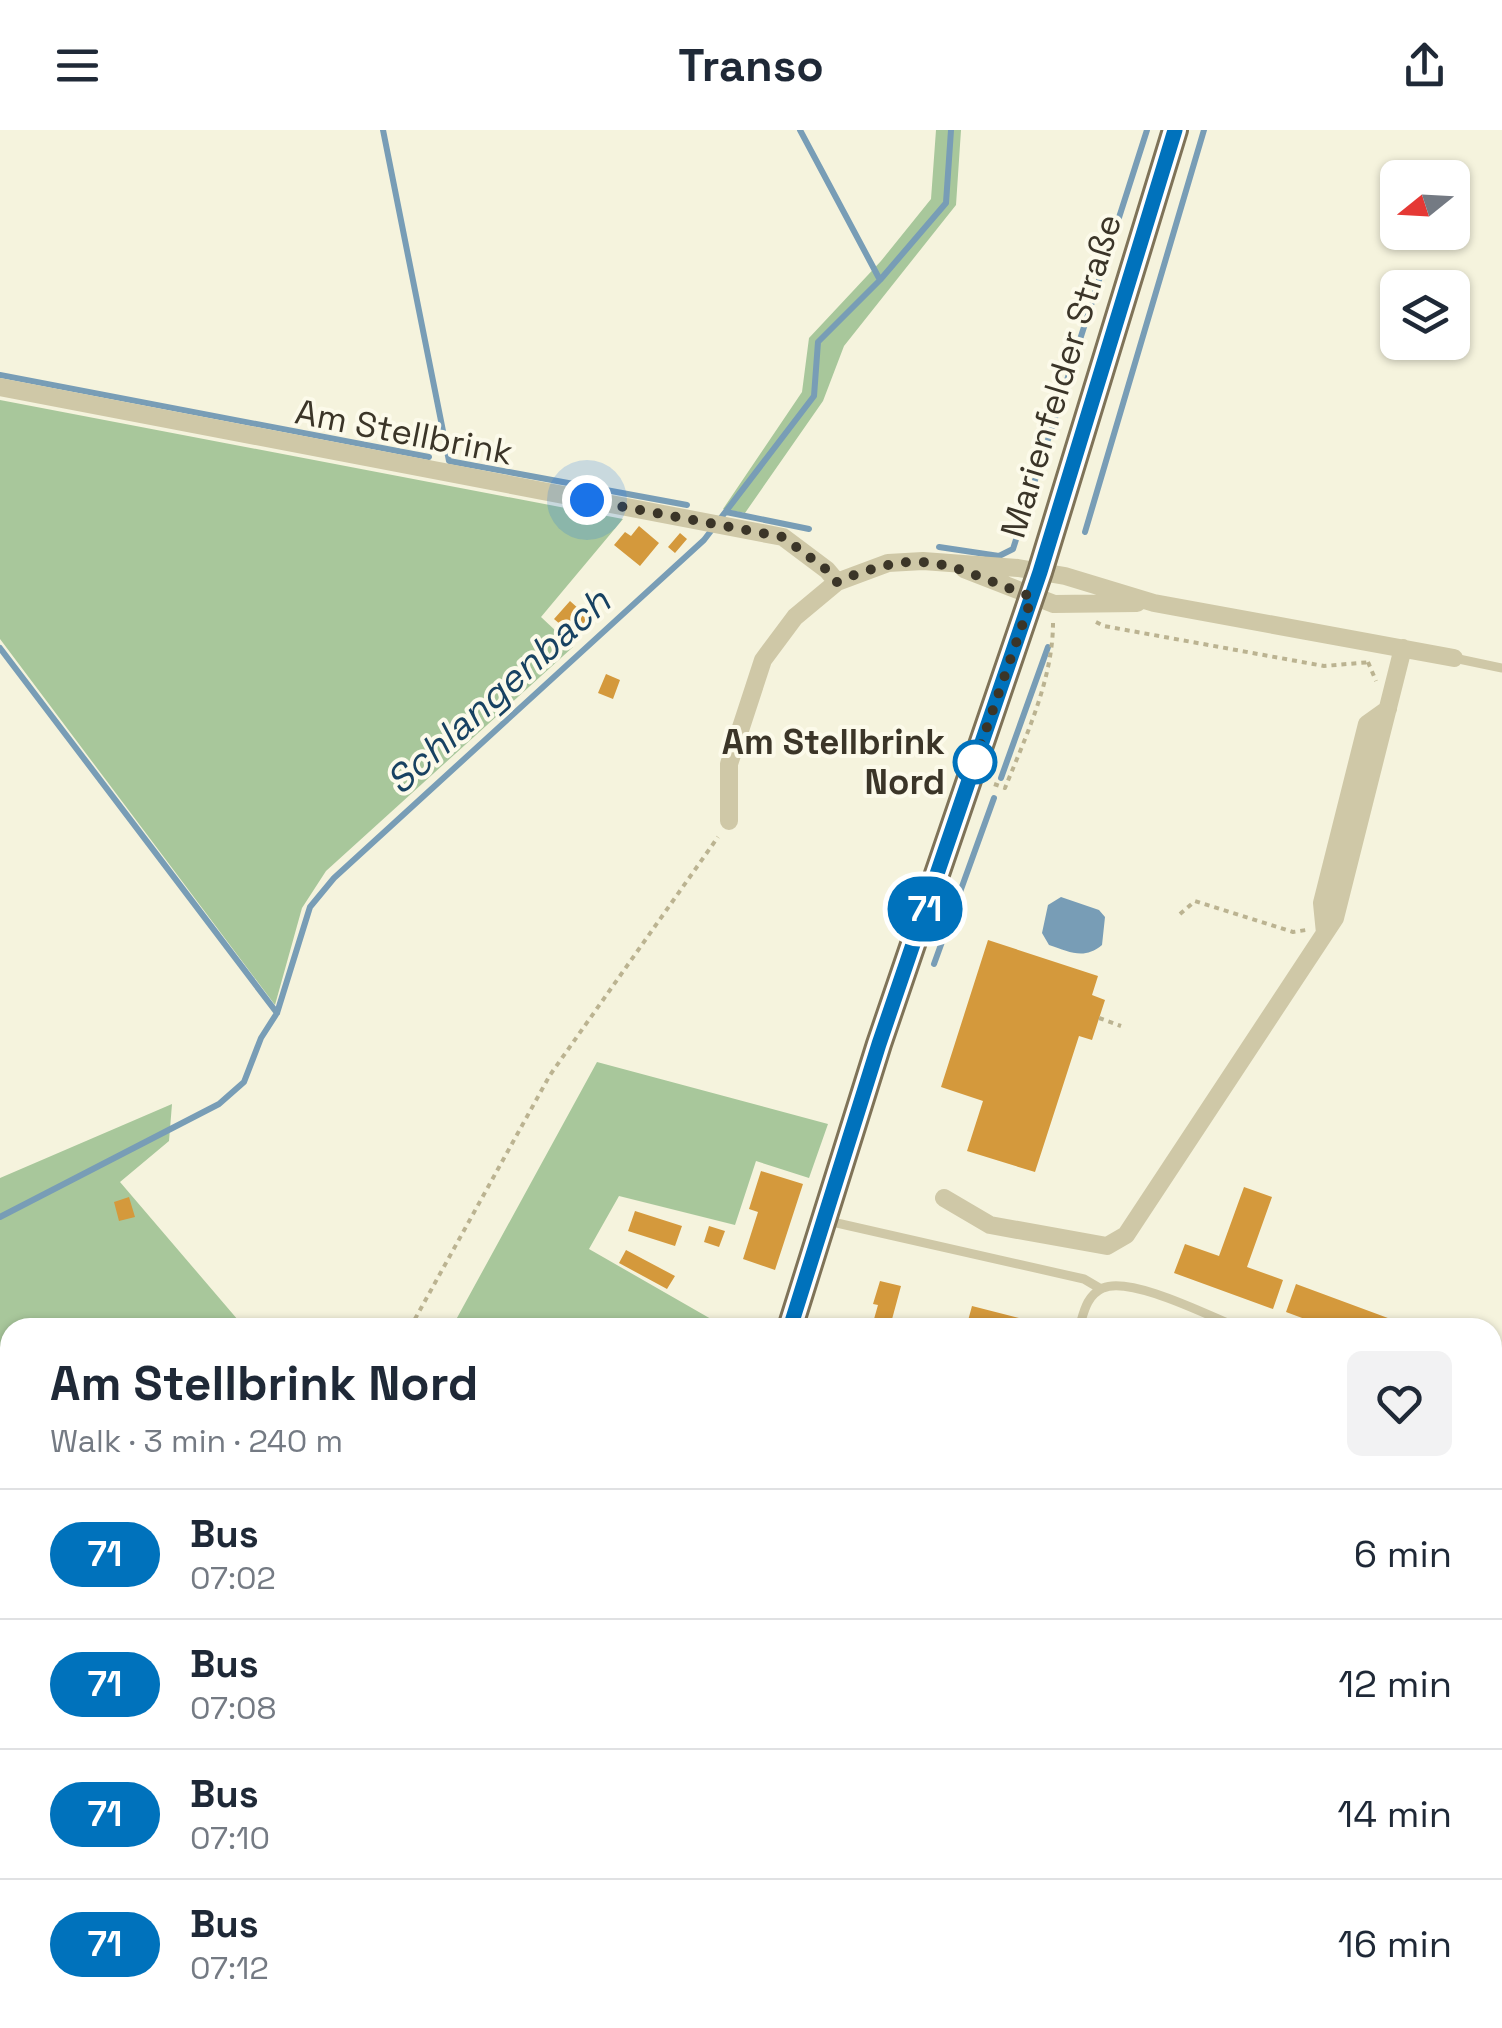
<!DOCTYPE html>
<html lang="en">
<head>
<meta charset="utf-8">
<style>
	body { margin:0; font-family:"Space Grotesk",sans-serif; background:#f2f2f3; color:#1f2937; height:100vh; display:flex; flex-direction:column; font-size:38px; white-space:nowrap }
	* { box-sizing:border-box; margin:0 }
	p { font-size:32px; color:#747a83 }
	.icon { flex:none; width:55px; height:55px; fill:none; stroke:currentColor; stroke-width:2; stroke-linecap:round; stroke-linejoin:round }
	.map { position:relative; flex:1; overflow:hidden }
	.sheet { position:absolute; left:0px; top:1188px; width:1502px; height:712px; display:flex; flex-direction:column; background:#fff; border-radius:30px 30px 0 0; box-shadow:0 2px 8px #0004 }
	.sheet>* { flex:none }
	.badge { padding:0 20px; border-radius:32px; font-size:35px; line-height:65px }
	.needle { width:65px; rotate:252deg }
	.tools { position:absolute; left:1380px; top:30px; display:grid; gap:20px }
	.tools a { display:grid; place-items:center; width:90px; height:90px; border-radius:15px; background:#fff; box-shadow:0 2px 8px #0004; font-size:50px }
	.you { position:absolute; width:50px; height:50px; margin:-25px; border:8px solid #fff; border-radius:50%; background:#1a73e8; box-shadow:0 0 0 15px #1a73e833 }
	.map>.badge { position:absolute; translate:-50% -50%; box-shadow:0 0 0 5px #fff }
	.round { display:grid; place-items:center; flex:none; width:105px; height:105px; border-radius:15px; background:#f2f2f3 }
	.head { display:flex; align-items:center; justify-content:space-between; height:170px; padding:0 50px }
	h1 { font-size:48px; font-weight:700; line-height:75px }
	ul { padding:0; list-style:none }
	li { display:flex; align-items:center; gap:30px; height:130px; padding:0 50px; border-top:2px solid #e0e1e3 }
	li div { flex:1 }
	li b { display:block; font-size:38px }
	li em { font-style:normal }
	li .badge { min-width:110px; font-weight:700; text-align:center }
	header { display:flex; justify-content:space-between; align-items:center; height:130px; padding:0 50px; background:#fff; font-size:45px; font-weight:700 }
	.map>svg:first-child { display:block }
	.green { fill:#a8c79b }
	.water { fill:#789db6 }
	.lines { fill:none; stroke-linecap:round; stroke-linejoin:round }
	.stream { stroke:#789db6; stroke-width:6 }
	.building { fill:#d4993c }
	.path { stroke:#bbb391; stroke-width:4; stroke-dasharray:5 5; stroke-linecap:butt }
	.service { stroke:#cfc8a7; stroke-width:9 }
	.minor { stroke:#cfc8a7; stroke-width:18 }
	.primary { stroke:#7f7358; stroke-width:28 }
	.line-casing { stroke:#fff; stroke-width:22 }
	.line { stroke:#0072bc; stroke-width:15 }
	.walk { stroke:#3b3528; stroke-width:10; stroke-dasharray:0 18 }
	.stop-dot { fill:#fff; stroke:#0072bc; stroke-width:5 }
	.labels { text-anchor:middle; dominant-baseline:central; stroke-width:8; stroke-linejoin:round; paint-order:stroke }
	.street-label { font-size:35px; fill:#3b3528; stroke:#fcfaea }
	.stop-label { font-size:35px; font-weight:bold; fill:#3b3528; stroke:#fcfaea; text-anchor:end }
	.water-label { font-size:38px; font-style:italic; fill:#184262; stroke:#fcfaea }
</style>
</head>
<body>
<header><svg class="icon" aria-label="menu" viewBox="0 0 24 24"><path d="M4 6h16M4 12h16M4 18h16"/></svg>Transo<svg class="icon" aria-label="share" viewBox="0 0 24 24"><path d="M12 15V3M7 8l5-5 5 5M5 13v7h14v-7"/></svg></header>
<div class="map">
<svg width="1502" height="1898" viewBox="0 0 1502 1898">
	<rect width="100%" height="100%" fill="#f5f3dd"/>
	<!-- green -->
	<path class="green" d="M936 0H961L956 75 844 216 823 271 745 383 723 379 802 262 809 208 881 131 931 69Z
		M0 270 623 389 541 487 573 517 326 741 302 778 275 875 0 509Z
		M597 932 828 994 809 1048 756 1031 735 1095 619 1066 589 1119 725 1197H452Z
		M172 974 169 1011 120 1052 244 1197 10 1198V1619L0 1620V1048Z
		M0 1670H10V1775L0 1776Z"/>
	<!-- water -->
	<path class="water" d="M1061 767 1099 780 1105 787 1102 815C1084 830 1070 822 1049 815L1042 803 1048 775Z
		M1493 1498 1502 1518V1729L1493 1734Z"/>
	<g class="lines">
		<!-- stream -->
		<path class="stream" d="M383 0 449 331 687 375
			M800 0 880 150
			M0 245 429 327
			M726 382 809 399
			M1085 402 1204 0
			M939 417 999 426 1013 419 1147 0
			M0 518 277 883
			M1001 648 1048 517
			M934 834 994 668
			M0 1087 219 974 244 952 261 908 277 883 310 777 334 748 704 410 814 266 818 212 880 150 946 73 951 0"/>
	</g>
	<!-- building -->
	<path class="building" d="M639 396 659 413 640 436 614 415 625 402 631 406Z
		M680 403 687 409 675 423 668 417Z
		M570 471 589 488 574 506 554 489Z
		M606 544 620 550 613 569 598 563Z
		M988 810 1098 846 1092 865 1105 870 1092 910 1079 906 1035 1042 967 1021 983 971 941 957Z
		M761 1041 803 1054 775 1140 743 1129 758 1082 749 1079Z
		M1244 1057 1272 1067 1247 1137 1283 1150 1273 1179 1174 1143 1185 1114 1219 1126Z
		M129 1067 135 1087 119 1091 114 1072Z
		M635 1081 682 1096 675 1116 628 1101Z
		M709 1096 725 1101 719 1117 704 1112Z
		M626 1120 675 1146 667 1159 619 1133Z
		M880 1151 901 1156 891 1193 874 1189 878 1175 873 1174Z
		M1296 1154 1396 1191 1393 1198H1329L1286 1182Z
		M972 1176 1051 1196V1198H966Z
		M691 1890H735V1898H691Z
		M837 1890H910L907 1898H834Z
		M1141 1890H1190L1188 1898H1139Z
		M1363 1890 1361 1898H1328L1304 1891Z"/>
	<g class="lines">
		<!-- path -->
		<path class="path" d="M1096 492 1104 496 1324 536 1371 532
			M1368 532 1376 551
			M994 654 1005 658C1026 606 1053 549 1053 493
			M1180 784 1195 771 1293 802 1306 800
			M1099 888 1121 896
			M410 1198 550 945 718 707
			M1213 1890 1242 1898
			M1304 1898 1305 1895"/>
		<!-- service -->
		<path class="service" d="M1454 528 1502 538
			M828 1091 1084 1149 1101 1159
			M1079 1198C1084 1182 1086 1166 1103 1158 1131 1146 1209 1186 1239 1198
			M1492 1307 1502 1302
			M1492 1358 1502 1373
			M951 1898 954 1890"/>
		<!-- minor -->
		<path class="minor" d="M0 257 783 407 827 440 837 452
			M964 439 1054 474 1137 473
			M729 691V634L763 530 795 487 837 452 888 433 923 431 1018 438 1065 446 1154 473 1454 528
			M1325 803 1322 773 1367 594 1388 579
			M944 1068 990 1095 1107 1116 1126 1105 1335 788 1403 518
			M0 1632 10 1631
			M167 1898V1890"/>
		<!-- primary -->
		<path class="primary" d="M790 1198 879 914 1040 442 1175 0
			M625 1898V1890"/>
	</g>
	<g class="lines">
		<defs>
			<path id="line" d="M790 1198 879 914 1040 442 1175 0"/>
		</defs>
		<!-- line casing -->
		<use href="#line" class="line-casing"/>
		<!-- line -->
		<use href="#line" class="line"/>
		<!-- walk -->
		<path class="walk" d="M587 370 783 407 827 440 837 452C926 414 948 436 1032 467L970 646 975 632"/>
	</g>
	<!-- markers -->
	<circle class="stop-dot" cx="975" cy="632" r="20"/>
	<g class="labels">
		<!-- street labels -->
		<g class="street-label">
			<text transform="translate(1061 246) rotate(-73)">Marienfelder Straße</text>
			<text transform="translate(404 302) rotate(11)">Am Stellbrink</text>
		</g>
		<!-- stop labels -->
		<g class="stop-label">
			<text x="945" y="612">Am Stellbrink<tspan x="945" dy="40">Nord</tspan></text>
		</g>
		<!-- water labels -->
		<g class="water-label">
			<text transform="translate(498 561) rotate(-42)">Schlangenbach</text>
		</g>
	</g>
</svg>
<div class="tools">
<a><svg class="needle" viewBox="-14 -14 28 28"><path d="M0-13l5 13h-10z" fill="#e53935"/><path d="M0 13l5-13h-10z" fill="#747a83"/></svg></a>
<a><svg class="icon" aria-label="layers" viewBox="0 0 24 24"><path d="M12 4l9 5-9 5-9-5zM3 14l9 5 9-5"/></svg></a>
</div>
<div class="you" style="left:587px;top:370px"></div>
<b class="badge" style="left:925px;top:779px;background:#0072bc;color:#fff">71</b>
<section class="sheet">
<div class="head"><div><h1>Am Stellbrink Nord</h1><p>Walk · 3 min · 240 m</p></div><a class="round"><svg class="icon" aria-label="heart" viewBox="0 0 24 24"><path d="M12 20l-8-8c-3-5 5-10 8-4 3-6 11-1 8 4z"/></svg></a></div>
<ul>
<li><span class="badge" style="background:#0072bc;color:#fff">71</span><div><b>Bus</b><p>07:02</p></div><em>6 min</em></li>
<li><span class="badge" style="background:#0072bc;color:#fff">71</span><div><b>Bus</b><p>07:08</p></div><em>12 min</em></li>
<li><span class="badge" style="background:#0072bc;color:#fff">71</span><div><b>Bus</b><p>07:10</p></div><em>14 min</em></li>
<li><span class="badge" style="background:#0072bc;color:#fff">71</span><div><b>Bus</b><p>07:12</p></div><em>16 min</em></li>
</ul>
</section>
</div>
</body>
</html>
